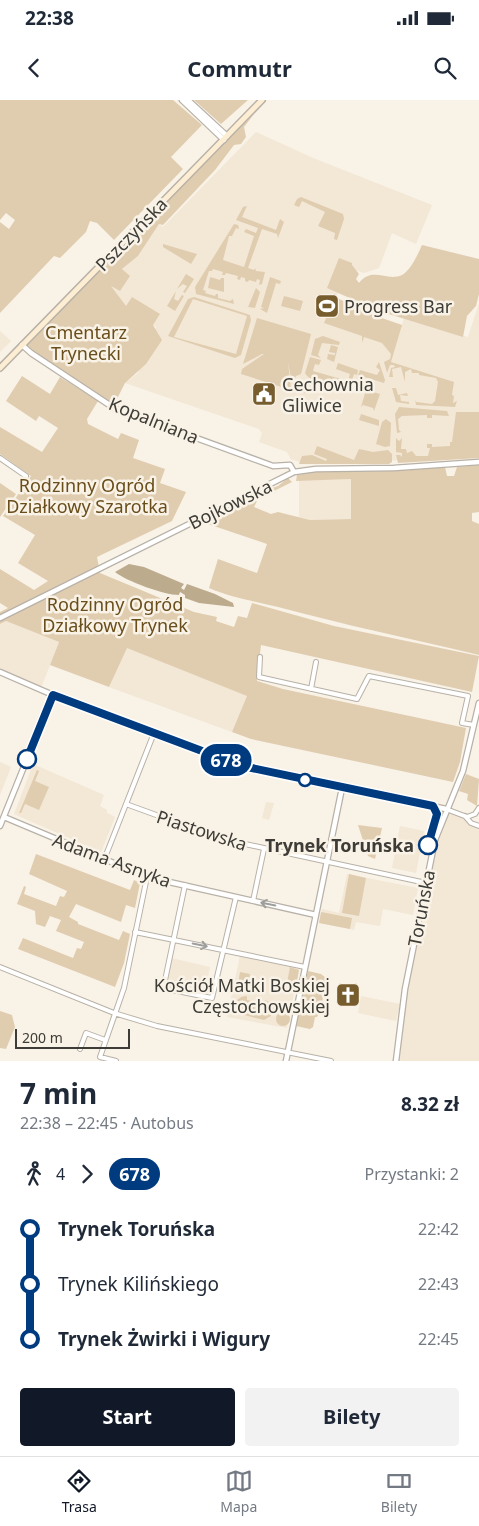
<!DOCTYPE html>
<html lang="pl">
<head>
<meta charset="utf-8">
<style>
	body { margin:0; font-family:"Noto Sans",sans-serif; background:#f2f2f3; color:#1f2937; height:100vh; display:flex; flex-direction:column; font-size:19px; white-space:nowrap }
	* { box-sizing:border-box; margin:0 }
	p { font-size:16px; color:#747a83 }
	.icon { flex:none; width:28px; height:28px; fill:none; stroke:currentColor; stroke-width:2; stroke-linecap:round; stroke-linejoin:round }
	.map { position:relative; height:961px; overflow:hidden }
	.panel { display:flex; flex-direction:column; background:#fff; flex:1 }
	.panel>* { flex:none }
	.badge { padding:0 10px; border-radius:16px; font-size:18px; line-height:32px }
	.scale { position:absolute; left:15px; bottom:12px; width:115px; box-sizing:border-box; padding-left:5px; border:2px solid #3e3c37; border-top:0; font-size:14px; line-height:18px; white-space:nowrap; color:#3e3c37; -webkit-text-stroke:4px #f9f2e7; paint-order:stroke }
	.map>.badge { position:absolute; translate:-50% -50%; box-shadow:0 0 0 2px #fff }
	.legs { display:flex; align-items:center; gap:8px; height:55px; padding:0 20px; font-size:16px }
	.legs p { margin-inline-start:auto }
	.head { display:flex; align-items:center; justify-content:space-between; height:85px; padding:0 20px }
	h1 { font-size:28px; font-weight:700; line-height:38px }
	.cta { display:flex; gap:10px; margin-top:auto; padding:10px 20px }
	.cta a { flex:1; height:58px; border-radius:5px; background:#111827; color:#fff; font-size:20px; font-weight:700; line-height:58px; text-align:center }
	.cta a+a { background:#f2f2f3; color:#1f2937 }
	ul { padding:0 20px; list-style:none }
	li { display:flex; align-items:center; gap:18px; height:55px; font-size:19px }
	li i { display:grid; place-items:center; width:8px; height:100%; margin:0 6px; background:currentColor }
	li i::after { content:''; width:12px; height:12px; margin:-6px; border:4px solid; border-radius:50%; background:#fff }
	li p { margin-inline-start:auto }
	li:first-child i { background:linear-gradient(#0000 50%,currentColor 0) }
	li:last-child i { background:linear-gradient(currentColor 50%,#0000 0) }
	.status { display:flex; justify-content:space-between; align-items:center; height:35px; padding:0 25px; background:#fff; direction:ltr }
	.status svg { height:14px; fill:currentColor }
	header { display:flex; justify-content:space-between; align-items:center; height:65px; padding:0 20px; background:#fff; font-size:22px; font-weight:700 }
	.tab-bar { display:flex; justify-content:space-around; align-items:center; height:70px; border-top:1px solid #e0e1e3; background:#fff; font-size:14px; color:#747a83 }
	.tab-bar a { display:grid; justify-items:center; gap:2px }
	.tab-bar .on { color:#111827 }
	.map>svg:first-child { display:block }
	.built { fill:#f3e7d6 }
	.green { fill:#e0cdb0; fill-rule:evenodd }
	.water { fill:#bdab8d }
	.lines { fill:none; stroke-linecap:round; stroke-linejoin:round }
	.minor-casing { stroke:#b8b1a7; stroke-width:6 }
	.tertiary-casing { stroke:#b8b1a7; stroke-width:7 }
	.secondary-casing { stroke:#b8b1a7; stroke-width:8 }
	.minor { stroke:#fff; stroke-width:4 }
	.tertiary { stroke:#fff; stroke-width:4.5 }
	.secondary { stroke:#fdeed3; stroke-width:5 }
	.oneway { stroke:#9e9e9b }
	.line-1-casing { stroke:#fff; stroke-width:11 }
	.line-1 { stroke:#003b80; stroke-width:8 }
	.stop-1-dot { fill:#fff; stroke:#003b80; stroke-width:2.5 }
	.labels { text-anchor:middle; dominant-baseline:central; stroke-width:5; stroke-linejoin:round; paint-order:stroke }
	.street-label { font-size:18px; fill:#3e3c37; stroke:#f9f2e7 }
	.poi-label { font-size:18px; fill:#3e3c37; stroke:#f9f2e7; text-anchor:start }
	.park-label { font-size:18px; fill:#694e1b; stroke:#f9f2e7 }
	.stop-label { font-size:18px; font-weight:bold; fill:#3e3c37; stroke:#f9f2e7; text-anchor:end }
</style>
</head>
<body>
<div class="status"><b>22:38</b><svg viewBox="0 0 49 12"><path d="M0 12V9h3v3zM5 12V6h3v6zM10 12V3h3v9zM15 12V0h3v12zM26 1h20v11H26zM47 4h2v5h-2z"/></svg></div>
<header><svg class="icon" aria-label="back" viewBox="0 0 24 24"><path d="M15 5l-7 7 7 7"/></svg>Commutr<svg class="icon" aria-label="search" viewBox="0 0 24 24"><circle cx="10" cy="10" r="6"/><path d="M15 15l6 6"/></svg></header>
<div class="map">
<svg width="479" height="961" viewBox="0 0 479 961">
	<rect width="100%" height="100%" fill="#f9f2e7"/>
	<!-- built -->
	<path class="built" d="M256 32 313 58 432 105 416 144 392 133 379 168 364 173 337 164 338 193 328 219 389 221 402 225 404 218 468 237 479 203V358L302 363 291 359 287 352 259 342 262 333 259 329 125 283 138 273 156 227 126 207 111 186 120 171 138 156 159 124 163 127Z
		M0 231 11 241 0 252Z
		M351 379 352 419 310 420 299 417V380Z
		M6 521 59 542 41 588 0 570V524Z
		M126 547 248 596 232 632 109 587Z
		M0 662 11 667 0 695Z
		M33 664 104 695 100 706 107 710V713L115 717 101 752 14 714Z
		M266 702 274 703 269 720 262 718Z
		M446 709 479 726V961H396L401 917 435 740Z
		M400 726 424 731 416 773 392 768Z
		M347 774 418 788 413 815 383 809 380 826 356 822 354 830 319 823 322 809 339 813Z
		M240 856 299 869 287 928 227 917Z
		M171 858 210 867 205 894 167 886Z
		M361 896 400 904 396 921 358 913Z"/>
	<!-- green -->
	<path class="green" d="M0 0H173L202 25 171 57 183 69 114 140 97 123 90 121 86 132 60 158 54 156 0 213V122L9 129 15 120 6 113 0 120Z
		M194 0H248L221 24Z
		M262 0H265L244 27 246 37 241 44 234 45 215 70 163 125 159 124 138 156 122 169 130 176 120 191 111 186 126 206 132 197 160 214 153 225 162 240 146 264 125 283 114 305 25 246Z
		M301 97 343 114 344 119 337 140 334 139 335 133 318 126 325 112 302 101 299 107 294 105 297 99Z
		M247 106 242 117 276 130 280 119 284 122 278 138 277 134 262 129 248 168 254 170 255 168 256 171 265 172 262 184 259 185 260 180 257 179 256 182 249 180 248 182 245 181V178L241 177 240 180 237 179 238 176 226 173 225 175H222L223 172 213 169 212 171H209L203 190 206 191 205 193 215 196 216 194H218V198L230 201 233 199 234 204 196 194 195 187 234 124 238 125 239 129 236 128 232 136H229L223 160 244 167 254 136 244 132 246 129 256 133 258 128 236 120 243 107Z
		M163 144 197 154 191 164 163 147Z
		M422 145 479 159V194L476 206 467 216 463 237 379 211 327 188 339 158 352 163V165L359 174 356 179 359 183C372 166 387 182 402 175 411 170 418 154 422 145Z
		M186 174 194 179 185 193 183 192 187 186 183 184 177 189Z
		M210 177 220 180 221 178H224V192L208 188Z
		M270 177 281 181 280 184 276 183 267 213 260 209 264 208 261 207Z
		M256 188 260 192 255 208 242 206 248 207Z
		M176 191 174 199 178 201 182 195 184 196 175 211 167 206Z
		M284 196 303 201 300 211 281 206Z
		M194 197 250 215 251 220 241 255 235 258 168 236 188 199ZM193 199 247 216 236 254 174 237Z
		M335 197 373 215 402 225 391 262 454 282 452 295 454 296 453 303 457 301 455 307 416 305 415 299 416 302 432 304 435 301 438 282 436 278 419 275V273H412L411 269 405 272V282L401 267 392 269 393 277H389L391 268 395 267 394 265H390L387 273 384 262 390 259 391 254 382 243 364 237 362 243V236L324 223Z
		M257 218 311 234 301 274 296 276 294 283 301 285 303 282 305 293 293 290 288 262 291 290 241 274 242 269 264 254H262L243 264Z
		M323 236 340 242 339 245 322 243 318 255 321 258 311 255 315 239Z
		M331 245 338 247 334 262 327 259 328 254 335 255V253L329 252Z
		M310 257 321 260 319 265 315 264 313 271 348 281 350 274 336 269 338 263 358 270 357 275 354 274 350 286C346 284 339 280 335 281 328 281 311 284 305 273Z
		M379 262 385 280 384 283 358 275 360 270 377 275 380 270 376 267Z
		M22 276 50 294 60 277 98 301 87 319 88 324 118 339 121 333 139 340 133 358 165 369 160 383 186 392 172 421 97 457 100 473 194 512 217 517 216 521 234 527 238 516 247 518 252 503 334 526 479 556 472 592 261 545 257 581 283 589 466 628 460 662 453 682 251 639 232 632 247 596 127 548 109 587 50 565 59 542 6 521 0 524V512L8 508 0 503V469L34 490 48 481 18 463 35 435 3 416 31 376 0 354V327L42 352 58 328 39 316 36 321 6 301Z
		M392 288H396L398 295 407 293 408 296 400 295 401 301 409 302V304L396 302Z
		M366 290 380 294 374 311 373 308 363 305 361 307Z
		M399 307 447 311 449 316 432 315V318H427V315L402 316 398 319 399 330 401 332 397 333 395 314Z
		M456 312H479V358L398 363 396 355H400L402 357V353L396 352V338L399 341 402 338 401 349H406L407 353 412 351 416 356H428L430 348H427V344H432V347L450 346V342H452Z
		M361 314 379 320V326L359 320Z
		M386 319 391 323 390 346 385 347 376 344 382 322Z
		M317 346 354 360 359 349 373 352 388 350 392 354V362L389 364H299L302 356 312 355 326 361 327 359 314 354Z
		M479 365V412L472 413V421L479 424V555C412 539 345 525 278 507 254 501 232 498 209 488L218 459 257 473 267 444 202 422 261 392 278 386 288 378 292 382 258 399 254 407 271 414 278 412 310 420 351 419V379L296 381 297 375 314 372 389 371 445 367 447 376H454L457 367Z
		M0 383 16 394 0 417Z
		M37 670 39 671 35 681 49 687 39 710 25 704 21 713H19Z
		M466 674 479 679 477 706 467 700 468 694 459 691Z
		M358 725 382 728 375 759 368 756Z
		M282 740 302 744 296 749 281 745Z
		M36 754 130 790 134 780 140 783 135 808 126 805 121 822 76 804 69 817 78 822V824L119 840 123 831 130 834 124 863 115 887 18 849 23 838 73 858 77 848 81 849 84 842 56 831 61 820 50 816 45 827 36 824 35 811 17 804 24 786 26 787 24 794 56 806 60 796 64 797 67 791 29 774Z
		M349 774 366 778 359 816 342 813Z
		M321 812 352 818 350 829 319 823Z
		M290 867 299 870 296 887 287 883Z
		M308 871 321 874 326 878 324 887 305 883Z
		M240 872 250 874 248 886 238 884Z
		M304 889 323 893 322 908 317 917H315L313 927 310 929 296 926Z
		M247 896V900L264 904 265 900 271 903 274 909 271 916 264 920 240 914 235 907C235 900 240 896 247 896Z
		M0 911 12 915 15 927 6 949 0 948Z
		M276 919a7 7 0 1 1 14 0a7 7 0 1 1-14 0Z"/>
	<!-- water -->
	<path class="water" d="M129 464 144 467 184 484 181 488 184 490 187 484 215 494 233 503 234 507 199 503 185 498V495L180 492 179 495C164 495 126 481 115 472Z"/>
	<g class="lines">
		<defs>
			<path id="minor" d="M0 358 26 376
				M260 557 259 577 357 599 369 576 468 596 462 623 474 625
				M311 589 316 562
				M126 704 222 739 426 783
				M446 709 467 717 475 714 479 708
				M465 716 471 723 479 726
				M104 760 154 633
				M185 785 164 885 167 889 212 898 236 797
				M253 801 264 749
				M135 832 305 867
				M0 867 114 913 157 926 331 961
				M80 949 86 933 105 940
				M116 961 100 957 124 888 147 777"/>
			<path id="tertiary" d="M182 0 224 40
				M188 0 227 36
				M22 245 31 253 114 308 273 366 290 365 294 372
				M0 518 294 372 316 369 394 368 479 362
				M0 572 53 595 242 666 446 709
				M4 717 147 777 316 815
				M0 726 53 595
				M286 961 342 688
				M396 961 405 889 435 740 463 671 479 603"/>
			<path id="secondary" d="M0 268 262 0"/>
		</defs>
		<!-- minor casing -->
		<use href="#minor" class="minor-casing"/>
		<!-- tertiary casing -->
		<use href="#tertiary" class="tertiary-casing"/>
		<!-- secondary casing -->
		<use href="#secondary" class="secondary-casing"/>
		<!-- minor -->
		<use href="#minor" class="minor"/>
		<!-- tertiary -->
		<use href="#tertiary" class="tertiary"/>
		<!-- secondary -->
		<use href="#secondary" class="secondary"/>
	</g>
	<!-- one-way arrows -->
	<defs><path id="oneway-shaft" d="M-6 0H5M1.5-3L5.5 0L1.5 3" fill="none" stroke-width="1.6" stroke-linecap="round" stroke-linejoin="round" transform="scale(1.25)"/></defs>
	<g class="oneway">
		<use href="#oneway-shaft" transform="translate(268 804) rotate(-168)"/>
		<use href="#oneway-shaft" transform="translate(200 845) rotate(12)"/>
	</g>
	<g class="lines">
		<defs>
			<path id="line-1" d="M27 659 53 595 242 666 433 706 437 714 428 745"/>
		</defs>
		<!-- line-1 casing -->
		<use href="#line-1" class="line-1-casing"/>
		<!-- line-1 -->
		<use href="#line-1" class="line-1"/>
	</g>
	<!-- icons -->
	<defs>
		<symbol id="stadium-square" viewBox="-11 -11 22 22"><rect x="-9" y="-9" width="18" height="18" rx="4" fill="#775c2e" stroke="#f9f2e7"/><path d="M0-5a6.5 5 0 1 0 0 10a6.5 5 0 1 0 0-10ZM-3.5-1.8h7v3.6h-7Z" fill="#fff"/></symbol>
		<symbol id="civic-square" viewBox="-11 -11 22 22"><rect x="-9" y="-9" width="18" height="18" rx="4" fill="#775c2e" stroke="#f9f2e7"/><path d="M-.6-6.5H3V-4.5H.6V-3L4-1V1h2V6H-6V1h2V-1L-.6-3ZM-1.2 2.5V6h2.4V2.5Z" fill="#fff"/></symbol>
		<symbol id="church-square" viewBox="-11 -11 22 22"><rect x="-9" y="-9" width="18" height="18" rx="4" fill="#775c2e" stroke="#f9f2e7"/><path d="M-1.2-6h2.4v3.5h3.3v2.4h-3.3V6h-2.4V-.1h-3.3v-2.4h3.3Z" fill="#fff"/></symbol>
	</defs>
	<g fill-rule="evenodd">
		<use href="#stadium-square" x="313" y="192" width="28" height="28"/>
		<use href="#civic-square" x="250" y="280" width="28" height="28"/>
		<use href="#church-square" x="334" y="881" width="28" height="28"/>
	</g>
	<!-- markers -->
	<g class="stop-1-dot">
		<circle cx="27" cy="659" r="9"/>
		<circle cx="305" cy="680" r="6"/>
		<circle cx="428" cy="745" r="9"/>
	</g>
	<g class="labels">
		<!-- street labels -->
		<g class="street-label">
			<text transform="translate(131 134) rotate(-46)">Pszczyńska</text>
			<text transform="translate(154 320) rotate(22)">Kopalniana</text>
			<text transform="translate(230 404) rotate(-26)">Bojkowska</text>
			<text transform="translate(202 730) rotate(18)">Piastowska</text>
			<text transform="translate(112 760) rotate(20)">Adama Asnyka</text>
			<text transform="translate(421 808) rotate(-79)">Toruńska</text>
		</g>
		<!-- poi labels -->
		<g class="poi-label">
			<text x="344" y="206">Progress Bar</text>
			<text x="282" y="284">Cechownia<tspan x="282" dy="21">Gliwice</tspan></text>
			<text x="330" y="885" text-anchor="end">Kościół Matki Boskiej<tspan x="330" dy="21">Częstochowskiej</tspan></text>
		</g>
		<!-- park labels -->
		<g class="park-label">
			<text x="86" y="232">Cmentarz<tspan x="86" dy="21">Trynecki</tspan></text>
			<text x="87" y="385">Rodzinny Ogród<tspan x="87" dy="21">Działkowy Szarotka</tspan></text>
			<text x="115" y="504">Rodzinny Ogród<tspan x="115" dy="21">Działkowy Trynek</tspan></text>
		</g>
		<!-- stop labels -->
		<g class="stop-label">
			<text x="414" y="745">Trynek Toruńska</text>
		</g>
	</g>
</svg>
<div class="scale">200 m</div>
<b class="badge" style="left:226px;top:660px;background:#003b80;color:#fff">678</b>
</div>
<section class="panel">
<div class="head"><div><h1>7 min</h1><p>22:38 – 22:45 · Autobus</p></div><b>8.32 zł</b></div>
<div class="legs"><svg class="icon" aria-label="walk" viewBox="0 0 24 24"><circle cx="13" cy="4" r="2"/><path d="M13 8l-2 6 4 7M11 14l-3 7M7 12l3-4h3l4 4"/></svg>4<svg class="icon" aria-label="forward" viewBox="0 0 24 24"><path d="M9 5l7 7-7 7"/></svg><b class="badge" style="background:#003b80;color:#fff">678</b><p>Przystanki: 2</p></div>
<ul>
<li><i style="color:#003b80"></i><b>Trynek Toruńska</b><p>22:42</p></li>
<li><i style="color:#003b80"></i><span>Trynek Kilińskiego</span><p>22:43</p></li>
<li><i style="color:#003b80"></i><b>Trynek Żwirki i Wigury</b><p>22:45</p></li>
</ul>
<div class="cta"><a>Start</a><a>Bilety</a></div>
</section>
<nav class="tab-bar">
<a class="on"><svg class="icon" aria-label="directions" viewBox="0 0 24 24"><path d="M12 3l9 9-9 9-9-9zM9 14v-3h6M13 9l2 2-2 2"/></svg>Trasa</a>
<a><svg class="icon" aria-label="map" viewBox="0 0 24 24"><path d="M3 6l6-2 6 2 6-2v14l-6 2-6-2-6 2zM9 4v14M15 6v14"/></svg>Mapa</a>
<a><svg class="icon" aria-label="tickets" viewBox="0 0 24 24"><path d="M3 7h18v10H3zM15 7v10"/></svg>Bilety</a>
</nav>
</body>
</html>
